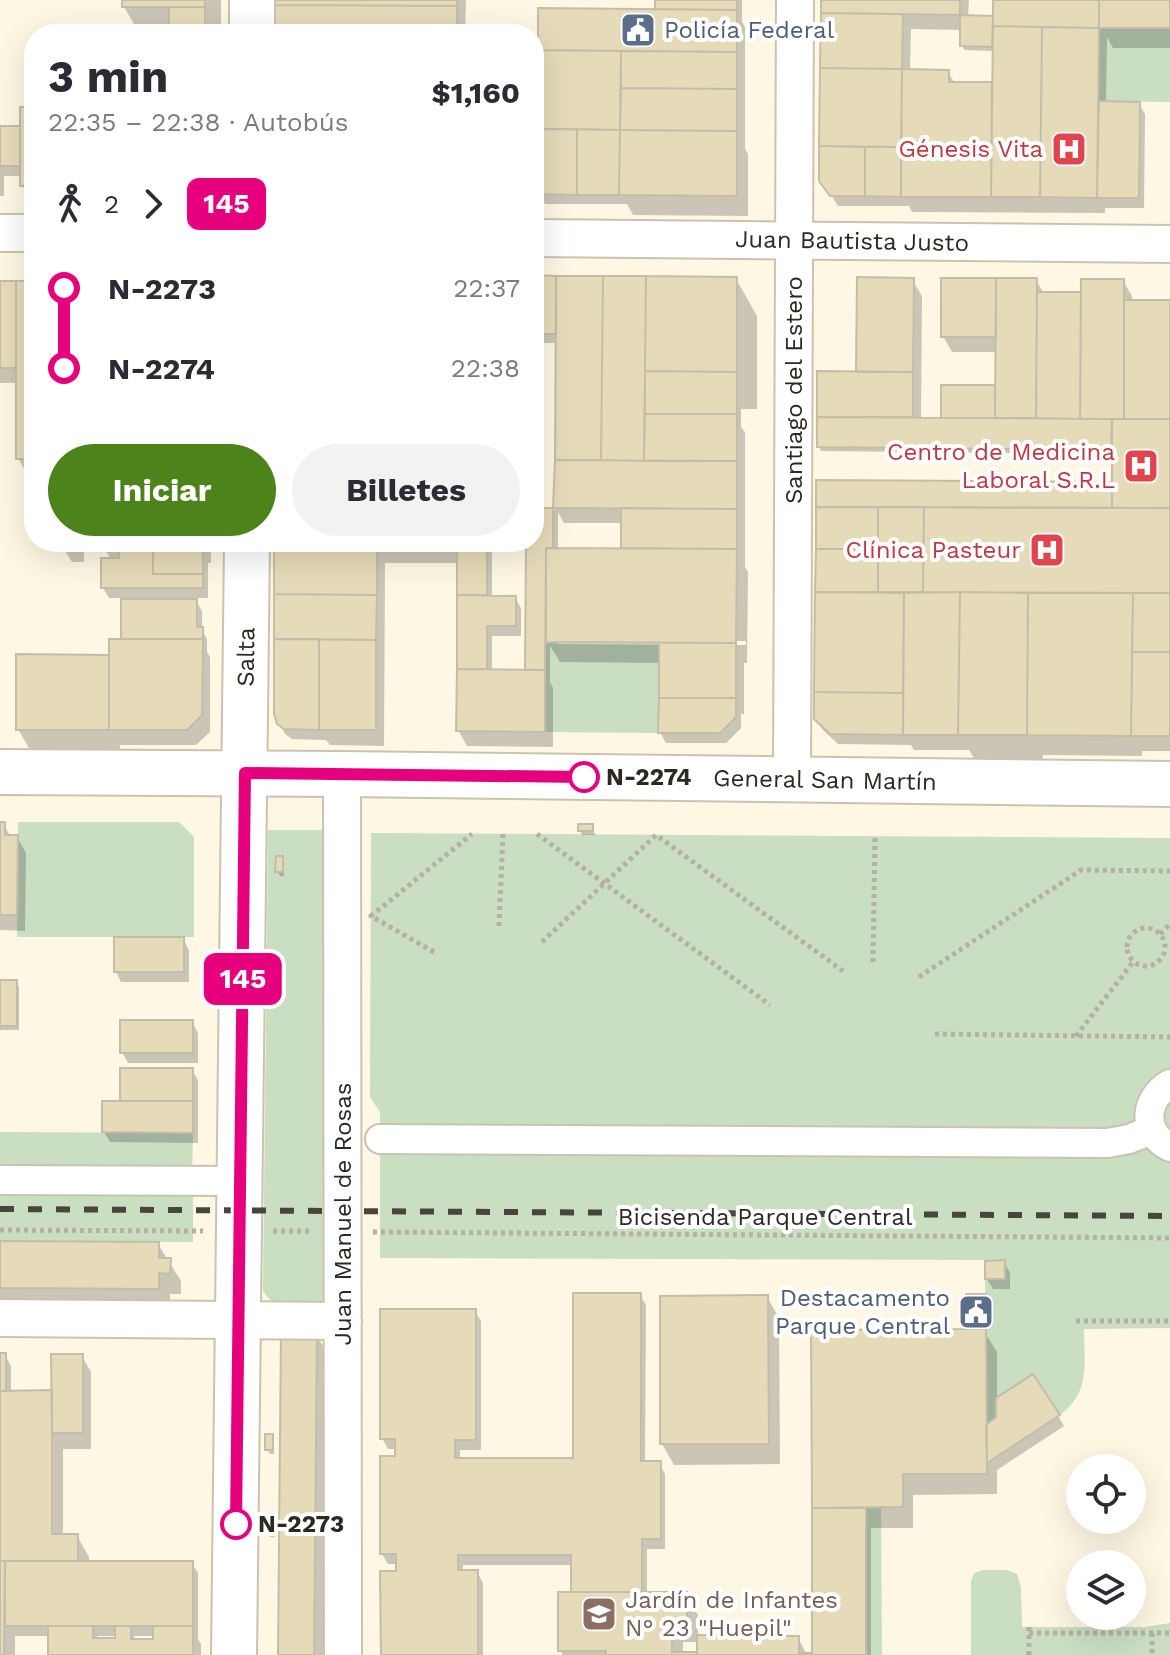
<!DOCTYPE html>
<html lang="es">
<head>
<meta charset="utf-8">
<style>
	body { margin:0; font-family:"Work Sans",sans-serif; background:#f2f2f3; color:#2b2b33; height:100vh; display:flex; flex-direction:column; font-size:30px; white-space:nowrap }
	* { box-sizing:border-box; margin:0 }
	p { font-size:26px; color:#7c7c81 }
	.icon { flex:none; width:44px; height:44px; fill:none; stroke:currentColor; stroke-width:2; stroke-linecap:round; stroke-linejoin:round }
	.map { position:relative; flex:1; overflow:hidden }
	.drawer { position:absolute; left:24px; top:24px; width:520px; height:528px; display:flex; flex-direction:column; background:#fff; border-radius:32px; box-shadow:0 8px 32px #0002 }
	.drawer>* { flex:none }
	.badge { padding:0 16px; border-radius:12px; font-size:28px; line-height:52px }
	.tools { position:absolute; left:1066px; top:1454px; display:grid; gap:16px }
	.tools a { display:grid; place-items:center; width:80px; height:80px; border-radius:50%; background:#fff; box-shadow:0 8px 32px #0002; font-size:40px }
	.map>.badge { position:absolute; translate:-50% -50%; box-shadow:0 0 0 4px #fff }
	.legs { display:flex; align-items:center; gap:12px; height:88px; padding:0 24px; font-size:26px }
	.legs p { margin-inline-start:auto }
	.overview { display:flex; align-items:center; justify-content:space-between; height:136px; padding:0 24px }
	h1 { font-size:44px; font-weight:700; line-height:60px }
	.primary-button { display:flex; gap:16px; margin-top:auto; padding:16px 24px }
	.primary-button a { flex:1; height:92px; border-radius:48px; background:#4c831b; color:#fff; font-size:32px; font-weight:700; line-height:92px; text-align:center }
	.primary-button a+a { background:#f2f2f3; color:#2b2b33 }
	ul { padding:0 24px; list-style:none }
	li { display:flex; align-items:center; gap:28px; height:80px; font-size:30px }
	li i { display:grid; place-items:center; width:12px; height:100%; margin:0 10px; background:currentColor }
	li i::after { content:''; width:20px; height:20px; margin:-10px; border:6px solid; border-radius:50%; background:#fff }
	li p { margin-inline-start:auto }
	li:first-child i { background:linear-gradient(#0000 50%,currentColor 0) }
	li:last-child i { background:linear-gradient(currentColor 50%,#0000 0) }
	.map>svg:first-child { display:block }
	.green { fill:#cadec2 }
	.shadow { fill:#0003; fill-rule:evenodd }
	.building { fill:#e6dbb9; stroke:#c4bda9; stroke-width:2 }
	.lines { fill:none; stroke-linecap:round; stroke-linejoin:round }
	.pedestrian-casing { stroke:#cac3b0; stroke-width:32 }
	.minor-casing { stroke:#cac3b0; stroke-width:40 }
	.tertiary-casing { stroke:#cac3b0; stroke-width:48 }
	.secondary-casing { stroke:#cac3b0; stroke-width:48 }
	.path { stroke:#b6b0a1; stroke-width:5; stroke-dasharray:4 4; stroke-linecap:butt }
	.pedestrian { stroke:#fff; stroke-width:28 }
	.minor { stroke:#fff; stroke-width:36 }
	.tertiary { stroke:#fff; stroke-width:44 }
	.secondary { stroke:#fff; stroke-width:44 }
	.rail { stroke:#48453c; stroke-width:6; stroke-dasharray:14 14; stroke-linecap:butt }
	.line-1-casing { stroke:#fff; stroke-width:18 }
	.line-1 { stroke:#e6007e; stroke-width:12 }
	.stop-1-dot { fill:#fff; stroke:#e6007e; stroke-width:4 }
	.labels { text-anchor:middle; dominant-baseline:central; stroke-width:8; stroke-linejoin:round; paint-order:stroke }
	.service-label { font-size:24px; fill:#4e5e75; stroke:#fff; text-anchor:start }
	.health-label { font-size:24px; fill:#be3a42; stroke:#fff; text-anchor:end }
	.street-label { font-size:24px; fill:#2c2922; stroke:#fff }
	.stop-label { font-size:24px; font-weight:bold; fill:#2c2922; stroke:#fff; text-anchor:start }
	.education-label { font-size:24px; fill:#785e54; stroke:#fff; text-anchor:start }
</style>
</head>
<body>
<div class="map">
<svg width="1170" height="1655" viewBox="0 0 1170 1655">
	<rect width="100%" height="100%" fill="#fef7e3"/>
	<!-- green -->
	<path class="green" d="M1099 28H1170V102L1099 101Z
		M546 642 659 643 658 733 545 732Z
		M18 822H179L194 837V937H17Z
		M268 830H331L327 1297 320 1302 273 1301 269 1299 263 1291Z
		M371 833 1170 838V1328L1084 1329C1084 1363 1091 1392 1060 1415L1032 1374 996 1398V1417L986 1425 985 1279H1005V1260L380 1258V1112L370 1097Z
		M0 1132 193 1133 192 1175 0 1174Z
		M0 1186H193V1242H159V1258H171L170 1274H159V1289L0 1288Z
		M866 1508H881L882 1655H866Z
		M983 1570H1007L1017 1574 1021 1587 1022 1627H1145L1170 1623V1655H971V1581L974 1573Z"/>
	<!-- shadow -->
	<path class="shadow" d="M124 0H221V34H140L124 7Z
		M276 0H466L465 34H276Z
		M657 0H742V22L745 27V149L748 154V216L633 215 627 204H545L539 194 540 10 657 11Z
		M823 0H969L968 17 992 18 995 23V0H1170V48H1113L1107 37 1106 103 1139 104 1145 114 1144 208H1105V213L912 212 909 206H838L821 180ZM911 29 962 30V45L964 50 994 51V84H955L948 72 910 71Z
		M34 109V206L22 185V176H4V196H0V128H22Z
		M534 277 736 279 757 316V409H741V427L745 432V567L748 572 747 663H744V714H741V728L726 743H666L660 732 661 663 560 662 550 646V682L553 688V747L467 746 458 730 459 563H385L384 746 330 745 326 740 292 739 285 734 279 723 276 542H492V597L515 598 521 608V636H492V672H527L528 542H534V510H555L557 460 558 343H534ZM558 512 564 523H623V548L624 550H558ZM557 640 746 641V645L557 644Z
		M912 280 922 296 921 420H944L943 387H997V352H952L943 336 1036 280 1044 294H1083L1123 281 1132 296V302H1170V751H1142V756L1043 755 1042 763H977L969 750H914L911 745 838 744 823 730 816 719 818 482 1114 484V454L821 451 819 447V373L858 374ZM922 517H926L925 602H921Z
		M0 283H34V474H27L18 458V383H0Z
		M62 542H211V563H208V598H194L202 611V630L207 639V652L210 657V732L196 745H120V750H30L18 729 111 657 123 641V598H109L103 588 111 560 103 546 84 545V562H72L62 546Z
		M0 824H3L11 837H17L26 853 25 931 0 930Z
		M592 826 595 835H582L580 830Z
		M282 858 284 862V876H280L277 871Z
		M183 939 189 950V982H121L116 972Z
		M0 982H16L19 987V1030H0Z
		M192 1022 198 1033V1063H128L122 1052Z
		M192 1070 198 1080V1143L110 1142 104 1132 122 1103Z
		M0 1243 158 1244 181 1281V1294H170V1310L0 1308Z
		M1004 1262 1010 1273V1289H993L987 1279Z
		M640 1295 646 1305 645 1463H659L665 1474V1549H647V1594H686L698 1615V1637L798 1638 807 1655H699V1642H683V1654L696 1655H563L560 1650 573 1594V1565H463V1572H477L483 1583V1655H383L398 1573V1564H388L382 1554 397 1458V1449H388L382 1438 475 1311 481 1321V1450H460V1460H575Z
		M985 1296 987 1300V1336L997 1352V1399L1058 1416 1064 1426 997 1470V1494L913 1495V1528H871V1655H814L813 1332 970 1331Z
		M767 1297 779 1318 780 1464 674 1465 662 1444Z
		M315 1332 327 1353 325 1655H280Z
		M0 1355H5L11 1366V1393L53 1392 82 1356 91 1372V1449H63V1536H77L89 1557V1563H192L198 1573V1639L201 1644V1655H50V1636H15V1655H0ZM97 1636H117V1640H99ZM134 1636H155V1641H137Z
		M272 1436 274 1441V1454H270L267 1449Z
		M272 1519 275 1524V1537H270L268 1532Z"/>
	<!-- building -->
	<path class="building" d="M122 0H205V7H122Z
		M274 0H457V6L274 5Z
		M655 0H737V10L655 9Z
		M821 0H960V15L821 13Z
		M993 0H1099V28L993 26Z
		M1099 0H1170V28H1099Z
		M274 5 457 6V34H274Z
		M169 7H205V34H169Z
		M538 8 737 10V52L538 50Z
		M821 13 903 14 902 69 820 68Z
		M960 15 993 16 992 47 960 46Z
		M993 26 1042 27 1040 197H991Z
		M1042 27 1099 28 1097 198 1040 197Z
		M538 50 621 51 620 130 538 129Z
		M621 51 737 52V89L621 88Z
		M820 68 902 69 901 147 819 146Z
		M902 69 949 70V82H992L991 197H901Z
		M621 88 737 89V131L620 130Z
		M1099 101 1140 102 1139 198H1097Z
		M20 107H34V186H20Z
		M0 126H20V166H0Z
		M538 129H577V195L537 194Z
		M577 129 620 130 619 195H577Z
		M620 130 737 131V196L619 195Z
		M819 146 865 147V196H830L819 181Z
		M865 147H901V197L865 196Z
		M534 275 556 276V334H534Z
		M556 276H603L601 460H555Z
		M603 276H646L644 461 601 460Z
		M646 276 737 277V372L645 371Z
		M857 277 914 278 913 372H856Z
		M941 278H996V337H941Z
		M996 278H1037L1036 418H995Z
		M1081 279H1124V419H1080Z
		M0 281H16V368H0Z
		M16 281H34V459H16Z
		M1037 292H1081L1080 419 1036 418Z
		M1124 300H1170V419H1124Z
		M645 371 737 372V414H645Z
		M817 371 913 372V417H817Z
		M941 385H995V418H941Z
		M645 414H737V461H644Z
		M817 417 1112 419 1111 450 817 447Z
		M1112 419H1170V508H1112Z
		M555 460 737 461V509L553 508Z
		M816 480 1112 482V508L816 507Z
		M816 507H878V549H816Z
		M878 507H924L923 592H878Z
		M924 507 1170 508V593L923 592Z
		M534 508H553V548H546L545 670H525L526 542H534Z
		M621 508 737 509V549L621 548Z
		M60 542H76V547H60Z
		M102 542H139V547H101Z
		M166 542H203V547H166Z
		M274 542H457V547H274Z
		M457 542H487V595H457Z
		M119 547H153V574H203V588H101V558H119Z
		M153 547H203V574H153Z
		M274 547H377V595L274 594Z
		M546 548 737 549 736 643 546 642Z
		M816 549H878V592H815Z
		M815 592 904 593 903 693 814 692Z
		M960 592 1028 593 1027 735H958Z
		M960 592 958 735H903L904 593Z
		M1028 593H1133L1131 736 1027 735Z
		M1133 593H1170V652H1132Z
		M274 594 377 595 376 640 274 639Z
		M457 595 516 596V626H487V669H457Z
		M121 599H197V627H203V639H121Z
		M109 639H203L202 715 187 730H109Z
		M274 639H319V730L284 729 277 724 274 714Z
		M319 639 376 640V730H319Z
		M659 643H736V698H659Z
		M1132 652H1170V736H1131Z
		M16 654 109 655V730H16Z
		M457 669 545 670V732L456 731Z
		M814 692 903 693V735L830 734 814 719Z
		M659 698H736V717L720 733H658Z
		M0 822H5V835H18L17 915H0Z
		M578 824H593V831H578Z
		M276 856H283V872H275Z
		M114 937H184V972H114Z
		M0 980H17V1026H0Z
		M120 1020H193V1053H120Z
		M120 1068H193V1101H120Z
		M102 1101H193V1133L102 1132Z
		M0 1241 159 1242V1258H171L170 1274 159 1273V1289L0 1288Z
		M1005 1260V1279H985V1261Z
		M573 1293H641V1461H661V1539H642V1592H571V1555H458V1570H478V1655H381L380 1571H396V1554H380V1456H395V1439H380V1309H476V1440H455V1458H573Z
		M966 1294H986V1329H966Z
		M768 1295 769 1444H660V1296Z
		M966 1329H986L987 1474H903V1507L812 1508 811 1330Z
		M281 1330H317L314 1655H278Z
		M0 1353H6V1391H0Z
		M51 1354H83V1433H52Z
		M1033 1374 1060 1415 987 1463 986 1425 996 1417V1398Z
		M52 1390V1534H78V1561H0V1391Z
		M265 1434H273V1450H265Z
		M812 1508H866V1655H799V1653H812Z
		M266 1517H273V1533H266Z
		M0 1561H5L4 1655H0Z
		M5 1561H193V1626H5Z
		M558 1592H687V1622H672V1652H697V1655H606V1651H558Z
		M48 1626H93V1638H115V1626H131V1639H153V1626H193V1655H48Z
		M697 1635 799 1636V1655H697Z"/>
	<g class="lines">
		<defs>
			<path id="pedestrian" d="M1170 1084C1144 1099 1141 1133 1170 1147
				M380 1139 1108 1143 1129 1139 1152 1130
				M0 1180 240 1181"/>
			<path id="minor" d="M0 233H34
				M534 238 1170 244
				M342 774 343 1655
				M792 779 795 0
				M0 1318 343 1321"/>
			<path id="tertiary" d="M252 34V0
				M234 1655 247 542"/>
			<path id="secondary" d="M0 772 342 774 1170 784"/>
		</defs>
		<!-- pedestrian casing -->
		<use href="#pedestrian" class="pedestrian-casing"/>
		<!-- minor casing -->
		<use href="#minor" class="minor-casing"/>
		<!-- tertiary casing -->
		<use href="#tertiary" class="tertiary-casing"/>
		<!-- secondary casing -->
		<use href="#secondary" class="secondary-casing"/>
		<!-- path -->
		<path class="path" d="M537 834 770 1005
			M499 926 503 834
			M1127 947a19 19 0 1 1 38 0a19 19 0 1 1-38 0Z
			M1160 934 1170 924
			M542 942 656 835 843 971
			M434 952 371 916 472 834
			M873 962 875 836
			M919 977 1081 870 1170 871
			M935 1034 1170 1037
			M1076 1036 1133 962
			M0 1230 203 1231
			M273 1231H311
			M373 1232 1170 1238
			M1076 1321H1170
			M1029 1627V1655
			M1029 1633H1170
			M1152 1633V1655"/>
		<!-- pedestrian -->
		<use href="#pedestrian" class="pedestrian"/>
		<!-- minor -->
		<use href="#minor" class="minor"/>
		<!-- tertiary -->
		<use href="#tertiary" class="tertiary"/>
		<!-- secondary -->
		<use href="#secondary" class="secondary"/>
		<!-- rail -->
		<path class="rail" d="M0 1209 1170 1216"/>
	</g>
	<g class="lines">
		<defs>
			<path id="line-1" d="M236 1524 245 773 584 777"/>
		</defs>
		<!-- line-1 casing -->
		<use href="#line-1" class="line-1-casing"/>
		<!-- line-1 -->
		<use href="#line-1" class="line-1"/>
	</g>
	<!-- icons -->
	<defs>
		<symbol id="civic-square" viewBox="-11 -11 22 22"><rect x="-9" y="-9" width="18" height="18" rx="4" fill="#5c6f8a" stroke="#fff"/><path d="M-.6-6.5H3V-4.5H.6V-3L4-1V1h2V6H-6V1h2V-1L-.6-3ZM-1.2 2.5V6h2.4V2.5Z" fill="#fff"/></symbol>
		<symbol id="hospital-square" viewBox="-11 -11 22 22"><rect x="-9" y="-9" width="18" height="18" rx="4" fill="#e0444e" stroke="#fff"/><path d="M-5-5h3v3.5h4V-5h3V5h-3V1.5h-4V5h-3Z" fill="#fff"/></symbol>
		<symbol id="school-square" viewBox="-11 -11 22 22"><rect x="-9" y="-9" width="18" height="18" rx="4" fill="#8d6e63" stroke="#fff"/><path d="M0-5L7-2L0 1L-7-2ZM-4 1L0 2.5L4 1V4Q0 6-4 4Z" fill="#fff"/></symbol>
	</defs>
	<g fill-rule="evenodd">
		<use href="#civic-square" x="618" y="10" width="40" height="40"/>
		<use href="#hospital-square" x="1049" y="129" width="40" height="40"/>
		<use href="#hospital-square" x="1121" y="446" width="40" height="40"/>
		<use href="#hospital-square" x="1027" y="530" width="40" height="40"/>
		<use href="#civic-square" x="956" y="1292" width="40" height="40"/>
		<use href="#school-square" x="579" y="1594" width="40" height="40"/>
	</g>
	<!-- markers -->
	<g class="stop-1-dot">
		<circle cx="584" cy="777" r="14"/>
		<circle cx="236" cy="1524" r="14"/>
	</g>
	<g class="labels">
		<!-- service labels -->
		<g class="service-label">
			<text x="664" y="30">Policía Federal</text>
			<text x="950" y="1298" text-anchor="end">Destacamento<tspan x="950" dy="28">Parque Central</tspan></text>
		</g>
		<!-- health labels -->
		<g class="health-label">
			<text x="1043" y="149">Génesis Vita</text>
			<text x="1115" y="452">Centro de Medicina<tspan x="1115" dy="28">Laboral S.R.L</tspan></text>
			<text x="1021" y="550">Clínica Pasteur</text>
		</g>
		<!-- street labels -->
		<g class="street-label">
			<text transform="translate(852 241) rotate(1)">Juan Bautista Justo</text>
			<text transform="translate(794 390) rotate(-90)">Santiago del Estero</text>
			<text transform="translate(246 657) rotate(-89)">Salta</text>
			<text transform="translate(825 780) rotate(1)">General San Martín</text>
			<text transform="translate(343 1214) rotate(-90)">Juan Manuel de Rosas</text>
			<text x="765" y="1217">Bicisenda Parque Central</text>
		</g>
		<!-- stop labels -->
		<g class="stop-label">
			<text x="606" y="777">N-2274</text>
			<text x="258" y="1524">N-2273</text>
		</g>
		<!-- education labels -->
		<g class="education-label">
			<text x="625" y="1600">Jardín de Infantes<tspan x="625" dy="28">N° 23 "Huepil"</tspan></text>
		</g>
	</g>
</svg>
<div class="tools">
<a><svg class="icon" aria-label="locate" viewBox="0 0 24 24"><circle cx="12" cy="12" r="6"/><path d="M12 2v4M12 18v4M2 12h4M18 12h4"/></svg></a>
<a><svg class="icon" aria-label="layers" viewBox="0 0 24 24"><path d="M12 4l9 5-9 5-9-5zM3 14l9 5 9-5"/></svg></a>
</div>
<b class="badge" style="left:243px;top:979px;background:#e6007e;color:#fff">145</b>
<section class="drawer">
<div class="overview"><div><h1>3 min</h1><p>22:35 – 22:38 · Autobús</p></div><b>$1,160</b></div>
<div class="legs"><svg class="icon" aria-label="walk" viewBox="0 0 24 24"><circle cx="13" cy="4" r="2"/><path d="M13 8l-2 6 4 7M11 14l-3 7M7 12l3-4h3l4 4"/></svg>2<svg class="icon" aria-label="forward" viewBox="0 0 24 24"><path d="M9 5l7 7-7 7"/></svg><b class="badge" style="background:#e6007e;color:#fff">145</b></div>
<ul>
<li><i style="color:#e6007e"></i><b>N-2273</b><p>22:37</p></li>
<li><i style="color:#e6007e"></i><b>N-2274</b><p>22:38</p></li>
</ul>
<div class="primary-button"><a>Iniciar</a><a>Billetes</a></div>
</section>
</div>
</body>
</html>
